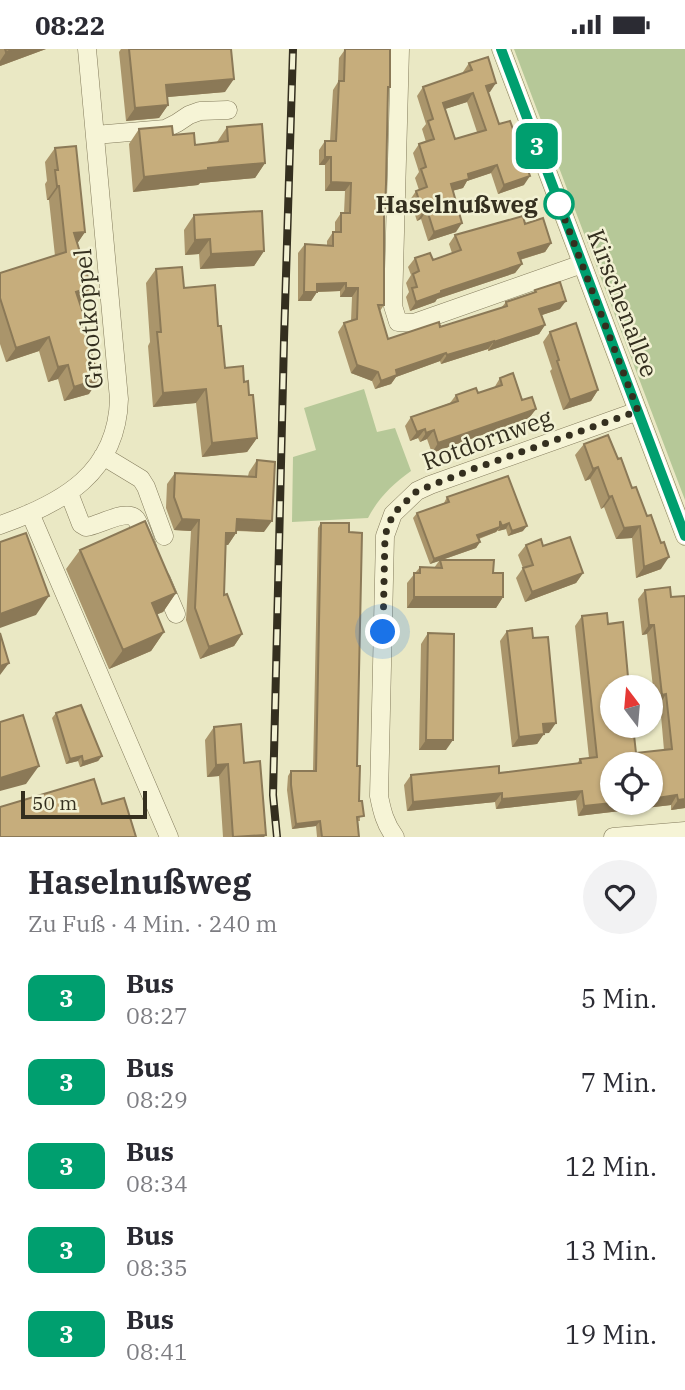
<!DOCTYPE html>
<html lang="de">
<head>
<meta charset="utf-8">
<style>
	body { margin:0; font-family:"IBM Plex Serif",serif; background:#f2f2f3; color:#2b2b33; height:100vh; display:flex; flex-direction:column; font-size:26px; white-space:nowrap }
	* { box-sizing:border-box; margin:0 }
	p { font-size:23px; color:#7c7c81 }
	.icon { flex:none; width:38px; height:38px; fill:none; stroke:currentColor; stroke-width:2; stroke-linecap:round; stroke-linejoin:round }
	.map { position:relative; height:788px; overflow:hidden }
	.details { display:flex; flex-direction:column; background:#fff; flex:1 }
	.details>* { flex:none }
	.badge { padding:0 14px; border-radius:10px; font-size:24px; line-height:46px }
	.needle { width:46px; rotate:344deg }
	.buttons { position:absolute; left:600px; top:626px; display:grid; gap:14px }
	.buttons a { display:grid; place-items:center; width:63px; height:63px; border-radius:50%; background:#fff; box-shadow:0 2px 5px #0004; font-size:35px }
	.scale { position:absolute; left:21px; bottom:18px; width:126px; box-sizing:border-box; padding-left:7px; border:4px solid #342f1f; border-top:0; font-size:19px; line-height:24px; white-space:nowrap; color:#342f1f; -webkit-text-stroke:5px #f2f1d3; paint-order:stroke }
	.you { position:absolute; width:35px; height:35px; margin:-18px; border:5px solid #fff; border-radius:50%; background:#1a73e8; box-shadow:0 0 0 10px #1a73e833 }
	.map>.badge { position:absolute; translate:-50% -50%; box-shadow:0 0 0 4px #fff }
	.round { display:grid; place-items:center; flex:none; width:74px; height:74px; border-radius:37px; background:#f2f2f3 }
	.head { display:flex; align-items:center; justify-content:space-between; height:119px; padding:0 28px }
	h1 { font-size:33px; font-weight:800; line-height:52px }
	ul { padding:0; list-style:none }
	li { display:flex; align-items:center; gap:21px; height:84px; padding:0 28px }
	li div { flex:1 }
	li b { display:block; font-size:26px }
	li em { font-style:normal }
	li .badge { min-width:77px; font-weight:700; text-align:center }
	.status { display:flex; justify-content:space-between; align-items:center; height:49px; padding:0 35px; background:#fff; direction:ltr }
	.status svg { height:19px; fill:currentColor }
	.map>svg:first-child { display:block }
	.green { fill:#b6c898 }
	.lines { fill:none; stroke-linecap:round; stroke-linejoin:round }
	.minor-casing { stroke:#837b5c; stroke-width:19 }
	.minor { stroke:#f6f4d6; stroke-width:18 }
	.rail-casing { stroke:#342f1f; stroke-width:8 }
	.rail { stroke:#f2f1d3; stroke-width:5; stroke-dasharray:16; stroke-linecap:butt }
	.wall { fill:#aa956b; fill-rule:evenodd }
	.shaded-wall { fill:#8b7957 }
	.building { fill:#c6ad7c; stroke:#8b7957; stroke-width:2; fill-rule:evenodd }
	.line-casing { stroke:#fff; stroke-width:16 }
	.line { stroke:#009f6f; stroke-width:10 }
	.walk { stroke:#342f1f; stroke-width:7; stroke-dasharray:0 12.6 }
	.stop-dot { fill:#fff; stroke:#009f6f; stroke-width:3.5 }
	.labels { text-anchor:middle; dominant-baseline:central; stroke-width:5; stroke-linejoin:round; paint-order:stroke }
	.stop-label { font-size:24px; font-weight:bold; fill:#342f1f; stroke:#f2f1d3; text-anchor:end }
	.street-label { font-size:24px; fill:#342f1f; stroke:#f2f1d3 }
</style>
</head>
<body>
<div class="status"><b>08:22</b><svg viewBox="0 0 49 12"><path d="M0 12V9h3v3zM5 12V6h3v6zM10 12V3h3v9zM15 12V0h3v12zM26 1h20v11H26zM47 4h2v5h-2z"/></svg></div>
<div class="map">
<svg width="685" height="788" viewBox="0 0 685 788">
	<rect width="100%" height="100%" fill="#eae8c4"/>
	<!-- green -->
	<path class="green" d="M514 0H685V451Z
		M364 340 377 383 395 379 411 422C393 435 379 448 368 469L292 473 293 408 316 401 304 359Z"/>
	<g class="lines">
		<defs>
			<path id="minor" d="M400 0 393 257 398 273 414 274 582 215
				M501 0 685 487
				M95 86 165 80 177 74 189 66 200 62 228 61
				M103 407 141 430 146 438 164 487
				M69 444 81 475 86 478C98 477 127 459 136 470 141 477 144 489 147 497
				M30 464 169 788
				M0 476C63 454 117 424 119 350L87 0
				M161 530 176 565
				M395 788C385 775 382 762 379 747L385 487 393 465 417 442 430 436 638 362
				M613 788 685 782"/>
		</defs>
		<!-- minor casing -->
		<use href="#minor" class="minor-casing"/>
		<!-- minor -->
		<use href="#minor" class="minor"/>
		<defs>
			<path id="rail" d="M277 788 273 746 284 291 293 0"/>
		</defs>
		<!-- rail casing -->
		<use href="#rail" class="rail-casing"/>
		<!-- rail -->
		<use href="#rail" class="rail"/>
	</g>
	<!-- wall -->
	<path class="wall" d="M0 0H46L0 17Z
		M121 0H231L225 43 167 48 168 56 159 69 126 72 119 3Z
		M344 0H390V38L388 40 384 162V256L380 262 388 290 440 278 501 259 506 253 533 244 535 241 560 260 542 266 545 276 539 285 488 302V300L441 315 440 312 396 328 391 335 375 340 372 332 351 324 338 283 344 274 351 272 352 248H340V242L317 243 311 252H298V204L305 195 327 196V192L333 183H335V173L341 164H344L345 142H325V116H319V101L325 92H330L333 41 338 33 339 9 344 2Z
		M469 14 490 43H488L499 75 524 136 498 145 491 124 467 132 463 139 452 142 456 183 428 192 421 170 417 172 410 151 416 142 419 141 415 129 419 123 413 104 419 95 426 93 422 80 426 75 417 47 423 38 463 24V23ZM467 53 477 83 455 90 445 60Z
		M227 78 265 114 255 129 200 134 198 136 133 143 129 95 139 80 173 86 195 96 217 93Z
		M55 99 85 183 77 194 91 238 80 253 87 276 84 280 89 345 64 352 58 330 48 333 39 302 6 313 0 295V224L55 207 49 151H47L45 135 47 132 45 113Z
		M194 166 264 202 254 217 200 220 199 205 185 206 184 181Z
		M525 175 551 194 545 203 520 211 522 215 515 224 437 250 435 253 410 262 406 248 409 243 406 234 411 226 408 218 415 209 433 211 452 204 449 195 455 186Z
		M156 220 184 239 218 277 225 319 244 333 249 346 257 389 247 403 202 408 196 354 153 358 148 297 150 293 146 234Z
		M550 283 598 341 591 352 563 361 550 322 552 320 543 293Z
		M500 329 522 351 536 360 529 369 432 404 427 390 420 393 418 389 410 392 405 377 411 368 450 354 456 346 478 344 494 339Z
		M584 395 618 410 647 467 661 520 636 529 632 489 616 490 604 458 601 460 590 430 585 432 575 406Z
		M257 411 264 483 237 482 236 484 228 496H226L224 546 242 585 234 597 200 610 186 571 191 482 174 481 166 459 167 435 175 424 248 427 249 423Z
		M508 427 523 482 508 487 506 480 498 482V481L496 483 479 490 480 493 476 499 442 511 493 524 503 548 496 559H407V534L420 518 434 519 439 512 430 515 413 469 417 464 444 454 447 448Z
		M321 474 357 717 360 772H358L359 788H317L316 777 292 780 287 741 288 727 291 722H313L318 479Z
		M526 496 543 497 583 524 576 534 525 553 516 529 523 519 518 506Z
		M80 501 176 544 163 563 157 565 164 583 151 602 109 620 66 520Z
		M670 538 685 759 671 761V756L578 767 576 751 496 760 495 753 407 762 404 736 411 726 499 724 577 715 580 710 589 709 575 577 582 567 608 575 629 639 636 704 664 701 660 655 655 656 647 585 642 586 638 550 645 541Z
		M507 582 533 589 549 684H544L537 695 512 698 500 592Z
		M428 584 446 701H419L421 595Z
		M56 664 102 707 98 712 80 718 78 712 66 715 52 669Z
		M214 678 244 714 264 788H223L219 727 207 728 205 691Z"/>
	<!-- shaded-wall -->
	<path class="shaded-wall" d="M15 0H46L0 17V12L6 3Z
		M234 30 225 43 157 49 166 36Z
		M496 34 490 43 480 46 486 37Z
		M473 44 467 53 436 63 443 54Z
		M168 56 159 69 126 72 135 59Z
		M325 108H331L325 116H319Z
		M265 114 255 129 200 134 198 136 133 143 144 128 208 119Z
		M497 116 491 124 467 132 463 139 444 144 451 135 468 125Z
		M530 127 524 136 498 145 504 136Z
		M331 133 351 134 345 142H325Z
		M57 137H59L49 151H47Z
		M427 161 421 170 417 172 423 163Z
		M462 174 456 183 428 192 434 183Z
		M85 183 75 198 74 184Z
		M210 190 199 205 185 206 195 191Z
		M551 194 545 203 512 213 518 204Z
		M264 202 254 217 200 220 211 205Z
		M522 215 515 224 437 250 435 253 410 262 416 253 441 242Z
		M346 234 340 242 313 243H317L311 252H298L304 243 317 235Z
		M91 238 81 252 66 257 76 243Z
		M346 239H358L352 248H340Z
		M566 252 560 260 533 269 539 260Z
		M545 276 539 285 488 302 494 293Z
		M49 288 39 302 6 313 16 299Z
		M494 292 488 300 441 315 447 306Z
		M446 304 440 312 396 328 391 335 375 340 381 332 396 321Z
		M68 316 58 330 48 333 58 318Z
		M357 316 378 323 372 332 351 324Z
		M99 330 89 345 64 352 74 338Z
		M206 340 196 354 153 358 163 344Z
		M598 341 591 352 563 361 570 351Z
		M536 360 529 369 432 404 438 394Z
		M425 380 418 389 410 392 417 383Z
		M434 381 427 390 420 393 426 384Z
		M257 389 247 403 202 408 212 394Z
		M598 418 590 430 585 432 593 420Z
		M612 447 604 458 601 460 609 448Z
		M182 470 199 471 191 482 174 481Z
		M237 470 272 472 264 483 229 481Z
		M509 474 506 480 498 482 502 477Z
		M527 477 523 482 508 487 512 482Z
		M640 477 632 489 616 490 624 479Z
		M500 478 496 483 474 491 477 486Z
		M226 484H236L228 496 218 495Z
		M480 493 476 499 430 515 434 510Z
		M669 508 661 520 636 529 644 518Z
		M583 524 576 534 525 553 532 543Z
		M176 544 163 563 139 573 152 554Z
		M49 547 36 566 0 579V565Z
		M414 548H503L496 559H407Z
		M649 576H654L647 585 642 586Z
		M164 583 151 602 109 620 123 601Z
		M242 585 234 597 200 610 209 598Z
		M9 614 0 626V617Z
		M666 645 660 655 655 656 662 646Z
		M556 674 549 684 536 685 543 675Z
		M544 685 537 695 512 698 519 688Z
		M426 691H453L446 701H419Z
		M82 707 78 712 66 715 70 710Z
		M102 707 98 712 80 718 83 713Z
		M228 715 219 727 207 728 216 716Z
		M39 717 26 735 0 742V729Z
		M582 742 576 751 496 760 502 750Z
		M502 744 495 753 407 762 413 753Z
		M677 746 671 756 578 767 584 757 612 754H651V750Z
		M685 750V759L671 761 678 751Z
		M320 772 316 777 292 780 296 775Z
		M266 786 264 788H235Z"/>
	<!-- building -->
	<path class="building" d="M5 0H15L6 3Z
		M129 0H231L234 30 166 36 168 56 135 59Z
		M345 0H390V38H388L386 135 385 160H384V256H378L388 290 439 273 440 278 507 257 506 253 536 243 535 241 560 233 566 252 539 260 545 276 494 293V292L447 306 446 304 396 321 397 326 381 332 378 323 357 316 344 274 357 270 358 239H346V234L317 235V243H304L305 195 333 197V183H341V164H350L351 134 331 133V108H325V92H336L339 32H344Z
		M488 8 496 34 486 37 499 75 510 72 530 127 504 136 497 116 468 125 469 130 451 135 462 174 434 183 427 161 423 163 416 142 427 138 421 120 426 118 419 95 434 90 428 72 433 70 423 38 472 21 469 14ZM473 44 486 81 455 90 443 54Z
		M262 75 265 114 208 119V121L144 128 139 80 172 77 173 86 194 84 195 96 228 92 227 78Z
		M76 97 85 183 74 184 91 238 76 243 87 276 83 277 99 330 74 338 68 316 58 318 49 288 16 299 0 249V224L66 203 59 137H57L55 121H58L55 99Z
		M262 162 264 202 211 205 210 190 195 191 194 166Z
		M523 167 525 175 543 169 551 194 518 204 522 215 441 242V244L416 253 412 239 417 238 413 225 419 222 415 209 430 204 433 211 461 201 455 186Z
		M182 218 184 239 215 236 218 277H221L225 319 243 317 244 333 248 332 249 346H253L257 389 212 394 206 340 163 344 157 283H161L156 220Z
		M576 274 598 341 570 351 557 312 559 311 550 283Z
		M513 324 522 351 532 348 536 360 438 394 434 381 426 384 425 380 417 383 411 368 458 352 456 346 476 339 478 344 502 336 500 329Z
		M608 386 618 410 621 409 632 439 636 438 647 467 651 466 661 494 664 493 669 508 644 518 640 477 624 479 612 447 609 448 598 418 593 420 584 395Z
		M257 411 275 413 272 472 237 470 236 484H226L224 546 227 545 242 585 209 598 195 559 199 471 182 470 174 448 175 424 256 428Z
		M508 427 527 477 512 482 509 474 502 477 500 472V478L477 486 480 493 434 510 417 464 449 453 447 448Z
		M145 472 176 544 152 554 164 583 123 601 80 501Z
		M321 474H349V483L362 484 357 717H360L359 752H362L364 767 357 768 359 788H322L320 772 296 775 291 736V722H316Z
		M26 484 49 547 0 565V493Z
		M570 488 583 524 532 543 523 519 533 516 526 496 541 490 543 497Z
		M440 511H494L493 524H503V548H414V524H420V518L442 519Z
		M670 538 671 548 685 547V750L678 751 677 746 651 750V716H612V754L584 757 582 742 502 750V744L413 753 411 726 499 717V724L581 714 580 710 597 708 582 567 607 564 608 575 623 573 629 639H612V677H633L636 704 672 700 666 645 662 646 654 576H649L645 541Z
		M532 579 533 589 548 588 556 674 543 675 544 685 519 688 507 582Z
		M0 584 9 614 0 617Z
		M428 584 454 585 453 691H426Z
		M81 656 102 707 83 713 82 707 70 710 56 664Z
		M23 666 39 717 0 729V673Z
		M241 675 244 714 260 712 266 786 233 788 228 715 216 716 214 678Z
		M94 730 102 755 124 749 136 788H0V758Z"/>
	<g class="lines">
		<defs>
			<path id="line" d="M501 0 685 487"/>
		</defs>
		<!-- line casing -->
		<use href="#line" class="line-casing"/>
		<!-- line -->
		<use href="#line" class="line"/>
		<!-- walk -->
		<path class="walk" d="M383 583 385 486 393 465 417 442 473 420 638 362 559 155"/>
	</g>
	<!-- markers -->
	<circle class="stop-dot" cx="559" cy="155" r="14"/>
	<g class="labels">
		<!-- stop labels -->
		<g class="stop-label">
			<text x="538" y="155">Haselnußweg</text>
		</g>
		<!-- street labels -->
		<g class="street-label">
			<text transform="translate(623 254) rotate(69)">Kirschenallee</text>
			<text transform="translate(88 270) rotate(-95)">Grootkoppel</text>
			<text transform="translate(487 390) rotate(-20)">Rotdornweg</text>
		</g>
	</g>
</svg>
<div class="buttons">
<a><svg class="needle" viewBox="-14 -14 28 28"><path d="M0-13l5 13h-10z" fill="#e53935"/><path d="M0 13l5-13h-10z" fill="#7c7c81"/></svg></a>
<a><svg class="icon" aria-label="locate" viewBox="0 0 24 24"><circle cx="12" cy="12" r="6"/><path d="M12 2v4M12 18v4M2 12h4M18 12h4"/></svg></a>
</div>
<div class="scale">50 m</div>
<div class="you" style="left:383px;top:583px"></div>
<b class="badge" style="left:537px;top:97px;background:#009f6f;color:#fff">3</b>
</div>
<section class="details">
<div class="head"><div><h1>Haselnußweg</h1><p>Zu Fuß · 4 Min. · 240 m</p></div><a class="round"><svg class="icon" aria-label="heart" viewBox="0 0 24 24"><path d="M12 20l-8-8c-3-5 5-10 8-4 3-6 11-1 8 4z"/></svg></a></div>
<ul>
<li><span class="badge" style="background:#009f6f;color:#fff">3</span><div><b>Bus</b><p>08:27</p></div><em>5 Min.</em></li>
<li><span class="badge" style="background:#009f6f;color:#fff">3</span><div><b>Bus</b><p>08:29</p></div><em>7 Min.</em></li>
<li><span class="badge" style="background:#009f6f;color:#fff">3</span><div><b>Bus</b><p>08:34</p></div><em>12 Min.</em></li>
<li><span class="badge" style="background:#009f6f;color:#fff">3</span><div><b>Bus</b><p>08:35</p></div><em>13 Min.</em></li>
<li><span class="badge" style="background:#009f6f;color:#fff">3</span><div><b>Bus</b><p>08:41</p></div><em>19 Min.</em></li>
</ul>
</section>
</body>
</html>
